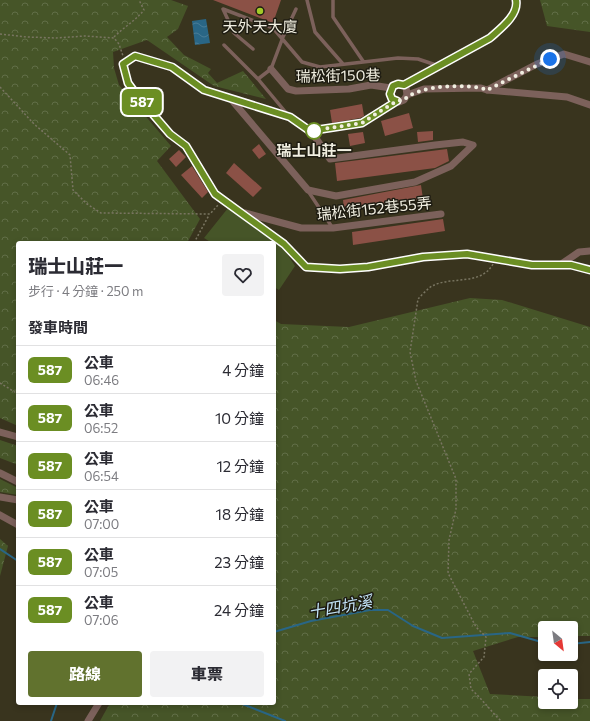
<!DOCTYPE html>
<html lang="zh-TW">
<head>
<meta charset="utf-8">
<style>
	body { margin:0; font-family:Commissioner,"Noto Sans TC",sans-serif; background:#f2f2f3; color:#2b2b33; height:100vh; display:flex; flex-direction:column; font-size:15px; white-space:nowrap }
	* { box-sizing:border-box; margin:0 }
	p { font-size:13px; color:#7c7c81 }
	.icon { flex:none; width:22px; height:22px; fill:none; stroke:currentColor; stroke-width:2; stroke-linecap:round; stroke-linejoin:round }
	.map { position:relative; flex:1; overflow:hidden }
	.details { position:absolute; left:16px; top:241px; width:260px; height:464px; display:flex; flex-direction:column; background:#fff; border-radius:4px; box-shadow:0 2px 6px #0003 }
	.details>* { flex:none }
	.badge { padding:0 8px; border-radius:6px; font-size:14px; line-height:26px }
	.needle { width:26px; rotate:151deg }
	.tools { position:absolute; left:538px; top:621px; display:grid; gap:8px }
	.tools a { display:grid; place-items:center; width:40px; height:40px; border-radius:4px; background:#fff; box-shadow:0 2px 6px #0003; font-size:20px }
	.you { position:absolute; width:20px; height:20px; margin:-10px; border:3px solid #fff; border-radius:50%; background:#1a73e8; box-shadow:0 0 0 6px #1a73e833 }
	.map>.badge { position:absolute; translate:-50% -50%; box-shadow:0 0 0 2px #fff }
	h2 { padding:0 12px; font-size:15px; line-height:36px }
	.round { display:grid; place-items:center; flex:none; width:42px; height:42px; border-radius:4px; background:#f2f2f3 }
	.head { display:flex; align-items:center; justify-content:space-between; height:68px; padding:0 12px }
	h1 { font-size:19px; font-weight:800; line-height:30px }
	.button { display:flex; gap:8px; margin-top:auto; padding:8px 12px }
	.button a { flex:1; height:46px; border-radius:4px; background:#61722e; color:#fff; font-size:16px; font-weight:800; line-height:46px; text-align:center }
	.button a+a { background:#f2f2f3; color:#2b2b33 }
	ul { padding:0; list-style:none }
	li { display:flex; align-items:center; gap:12px; height:48px; padding:0 12px; border-top:1px solid #e1e1e2 }
	li div { flex:1 }
	li b { display:block; font-size:15px }
	li em { font-style:normal }
	li .badge { min-width:44px; font-weight:700; text-align:center }
	.map>svg:first-child { display:block }
	.green { fill:#465528 }
	.forest { fill:url(#forest-crowns) }
	.water { fill:url(#water-waves) }
	.lines { fill:none; stroke-linecap:round; stroke-linejoin:round }
	.stream { stroke:#296686; stroke-width:2 }
	.building { fill:#8b5146 }
	.path { stroke:#797561; stroke-width:1.5; stroke-dasharray:2 2; stroke-linecap:butt }
	.service { stroke:#7c615b; stroke-width:3.5 }
	.minor { stroke:#7c615b; stroke-width:7 }
	.line-casing { stroke:#fff; stroke-width:9 }
	.line { stroke:#6b8e23; stroke-width:6 }
	.walk { stroke:#f1efe1; stroke-width:4; stroke-dasharray:0 7.2 }
	.poi-dot { fill:#a2c928; stroke:#1e1c12; stroke-width:1.5 }
	.stop-dot { fill:#fff; stroke:#6b8e23; stroke-width:2 }
	.labels { text-anchor:middle; dominant-baseline:central; stroke-width:3; stroke-linejoin:round; paint-order:stroke }
	.poi-label { font-size:15px; fill:#f1efe1; stroke:#1e1c12 }
	.street-label { font-size:15px; fill:#f1efe1; stroke:#1e1c12 }
	.stop-label { font-size:15px; font-weight:bold; fill:#f1efe1; stroke:#1e1c12 }
	.water-label { font-size:16px; font-style:italic; fill:#c3e4f8; stroke:#1e1c12 }
</style>
</head>
<body>
<div class="map">
<svg width="590" height="721" viewBox="0 0 590 721">
	<defs>
		<pattern id="forest-crowns" width="20" height="18" patternUnits="userSpaceOnUse"><rect width="20" height="18" fill="#465528"/><path d="M2 6a3 3 0 1 1 6 0M12 15a3 3 0 1 1 6 0" fill="none" stroke="#616e47"/></pattern>
		<pattern id="water-waves" width="16" height="10" patternUnits="userSpaceOnUse"><rect width="16" height="10" fill="#296686"/><path d="M0 5q4-4 8 0t8 0" fill="none" stroke="#487c97"/></pattern>
	</defs>
	<rect width="100%" height="100%" fill="#39341e"/>
	<!-- green -->
	<path class="green" d="M228 208 282 246 295 266 279 290 274 287V243H212L204 238Z"/>
	<!-- forest -->
	<path class="forest" d="M0 0H171L188 6 178 29 167 37 184 55 211 69 208 73 217 83 243 71 266 99 214 86 147 40 113 52 114 68 119 85 171 146 157 161 200 219 187 243H18V426L0 418Z
		M540 0H590V32L547 26Z
		M470 298 502 300 590 327V636H571V628H545V637H518L473 651 490 694 545 697V702H571V699H590V721H100L110 703H274V320L281 324 349 327Z
		M0 440 18 446V465L0 458Z
		M0 479 18 488V495L0 492Z
		M0 539 8 546 0 576Z"/>
	<!-- water -->
	<path class="water" d="M206 19 210 43 195 45 192 21Z"/>
	<g class="lines">
		<!-- stream -->
		<path class="stream" d="M0 549 18 561
			M274 632 311 621 370 610H388L413 626 442 638 510 633 545 643
			M571 644 590 642
			M107 703H113
			M240 703 285 721
			M51 721 57 703"/>
	</g>
	<!-- building -->
	<path class="building" d="M213 0H281L273 23Z
		M362 104 364 116 360 118 332 123 330 110Z
		M409 113 413 128 385 136 381 121Z
		M433 131V140L418 142 417 132Z
		M363 132 365 143 350 146 348 134Z
		M259 144 266 154 259 159 252 150Z
		M447 149 449 161 435 168 337 181 335 163Z
		M179 150 186 157 176 167 169 159Z
		M234 163 262 188 253 197 226 173Z
		M192 166 208 192 202 198 181 175Z
		M421 185 423 199 344 210 343 200Z
		M443 219 445 231 353 245 352 232Z"/>
	<g class="lines">
		<!-- path -->
		<path class="path" d="M0 34 27 37 56 38 85 36 114 38 119 44 123 56
			M114 37C124 27 135 21 144 10L139 0
			M0 87 34 124 70 155 73 190 87 204 101 213 210 214 219 204
			M194 243 209 215
			M493 264C481 286 451 276 432 286 427 289 422 295 418 299L410 352 416 381 456 479V509L449 540 448 573 476 627 486 637 484 657 469 674 471 689C482 699 490 710 501 721
			M0 383 18 394"/>
		<!-- service -->
		<path class="service" d="M307 0 315 32 343 64
			M333 0V17L363 61
			M224 45 258 79
			M253 49 234 33 223 9 273 28 302 62 320 67 398 58 418 59 439 66
			M288 115 258 79 271 69 283 37 296 9
			M308 191 332 227"/>
		<!-- minor -->
		<path class="minor" d="M271 69 288 89 296 91 349 89 371 85 391 88
			M404 85 490 38C500 29 519 15 516 0
			M487 90 537 64 564 54 590 62
			M407 95 406 87 401 84 396 85 390 91 392 99 399 102 404 100 407 95 424 89 481 88 487 90 567 97 590 105
			M230 98 308 190 336 196 415 182 451 166 473 145 463 142 435 145 330 159 311 131
			M397 101 362 123 311 131 290 117 204 90 172 67 135 56 123 64 128 83 139 98 171 134 185 146 215 194 284 244 306 267 340 269 368 267 423 257 467 254 532 265H571L590 270
			M245 213 301 228H333L441 214
			M560 265 579 252 590 251
			M0 432 18 437
			M0 473 18 482
			M0 497 18 500
			M0 515 18 525
			M88 721 99 703"/>
	</g>
	<g class="lines">
		<defs>
			<path id="line" d="M516 0C519 15 500 29 490 38L404 85 398 84 393 86 390 94 392 99 397 101 362 123 310 131 290 117 204 90 172 67 135 56 123 64 128 83 139 98 170 134 186 146 215 194 284 244 306 267 340 269 368 267 423 257 467 254 532 265H571L590 270"/>
		</defs>
		<!-- line casing -->
		<use href="#line" class="line-casing"/>
		<!-- line -->
		<use href="#line" class="line"/>
		<!-- walk -->
		<path class="walk" d="M314 131H310L362 123 382 110 397 101 404 100C417 85 469 83 487 90L550 59"/>
	</g>
	<!-- markers -->
	<circle class="poi-dot" cx="260" cy="11" r="4"/>
	<circle class="stop-dot" cx="314" cy="131" r="8"/>
	<g class="labels">
		<!-- poi labels -->
		<g class="poi-label">
			<text x="260" y="26">天外天大廈</text>
		</g>
		<!-- street labels -->
		<g class="street-label">
			<text transform="translate(338 75) rotate(-1)">瑞松街150巷</text>
			<text transform="translate(374 208) rotate(-6)">瑞松街152巷55弄</text>
		</g>
		<!-- stop labels -->
		<g class="stop-label">
			<text x="314" y="150">瑞士山莊一</text>
		</g>
		<!-- water labels -->
		<g class="water-label">
			<text transform="translate(340 606) rotate(-10)">十四坑溪</text>
		</g>
	</g>
</svg>
<div class="tools">
<a><svg class="needle" viewBox="-14 -14 28 28"><path d="M0-13l5 13h-10z" fill="#e53935"/><path d="M0 13l5-13h-10z" fill="#7c7c81"/></svg></a>
<a><svg class="icon" aria-label="locate" viewBox="0 0 24 24"><circle cx="12" cy="12" r="6"/><path d="M12 2v4M12 18v4M2 12h4M18 12h4"/></svg></a>
</div>
<div class="you" style="left:550px;top:59px"></div>
<b class="badge" style="left:142px;top:102px;background:#6b8e23;color:#fff">587</b>
<section class="details">
<div class="head"><div><h1>瑞士山莊一</h1><p>步行 · 4 分鐘 · 250 m</p></div><a class="round"><svg class="icon" aria-label="heart" viewBox="0 0 24 24"><path d="M12 20l-8-8c-3-5 5-10 8-4 3-6 11-1 8 4z"/></svg></a></div>
<h2>發車時間</h2>
<ul>
<li><span class="badge" style="background:#6b8e23;color:#fff">587</span><div><b>公車</b><p>06:46</p></div><em>4 分鐘</em></li>
<li><span class="badge" style="background:#6b8e23;color:#fff">587</span><div><b>公車</b><p>06:52</p></div><em>10 分鐘</em></li>
<li><span class="badge" style="background:#6b8e23;color:#fff">587</span><div><b>公車</b><p>06:54</p></div><em>12 分鐘</em></li>
<li><span class="badge" style="background:#6b8e23;color:#fff">587</span><div><b>公車</b><p>07:00</p></div><em>18 分鐘</em></li>
<li><span class="badge" style="background:#6b8e23;color:#fff">587</span><div><b>公車</b><p>07:05</p></div><em>23 分鐘</em></li>
<li><span class="badge" style="background:#6b8e23;color:#fff">587</span><div><b>公車</b><p>07:06</p></div><em>24 分鐘</em></li>
</ul>
<div class="button"><a>路線</a><a>車票</a></div>
</section>
</div>
</body>
</html>
